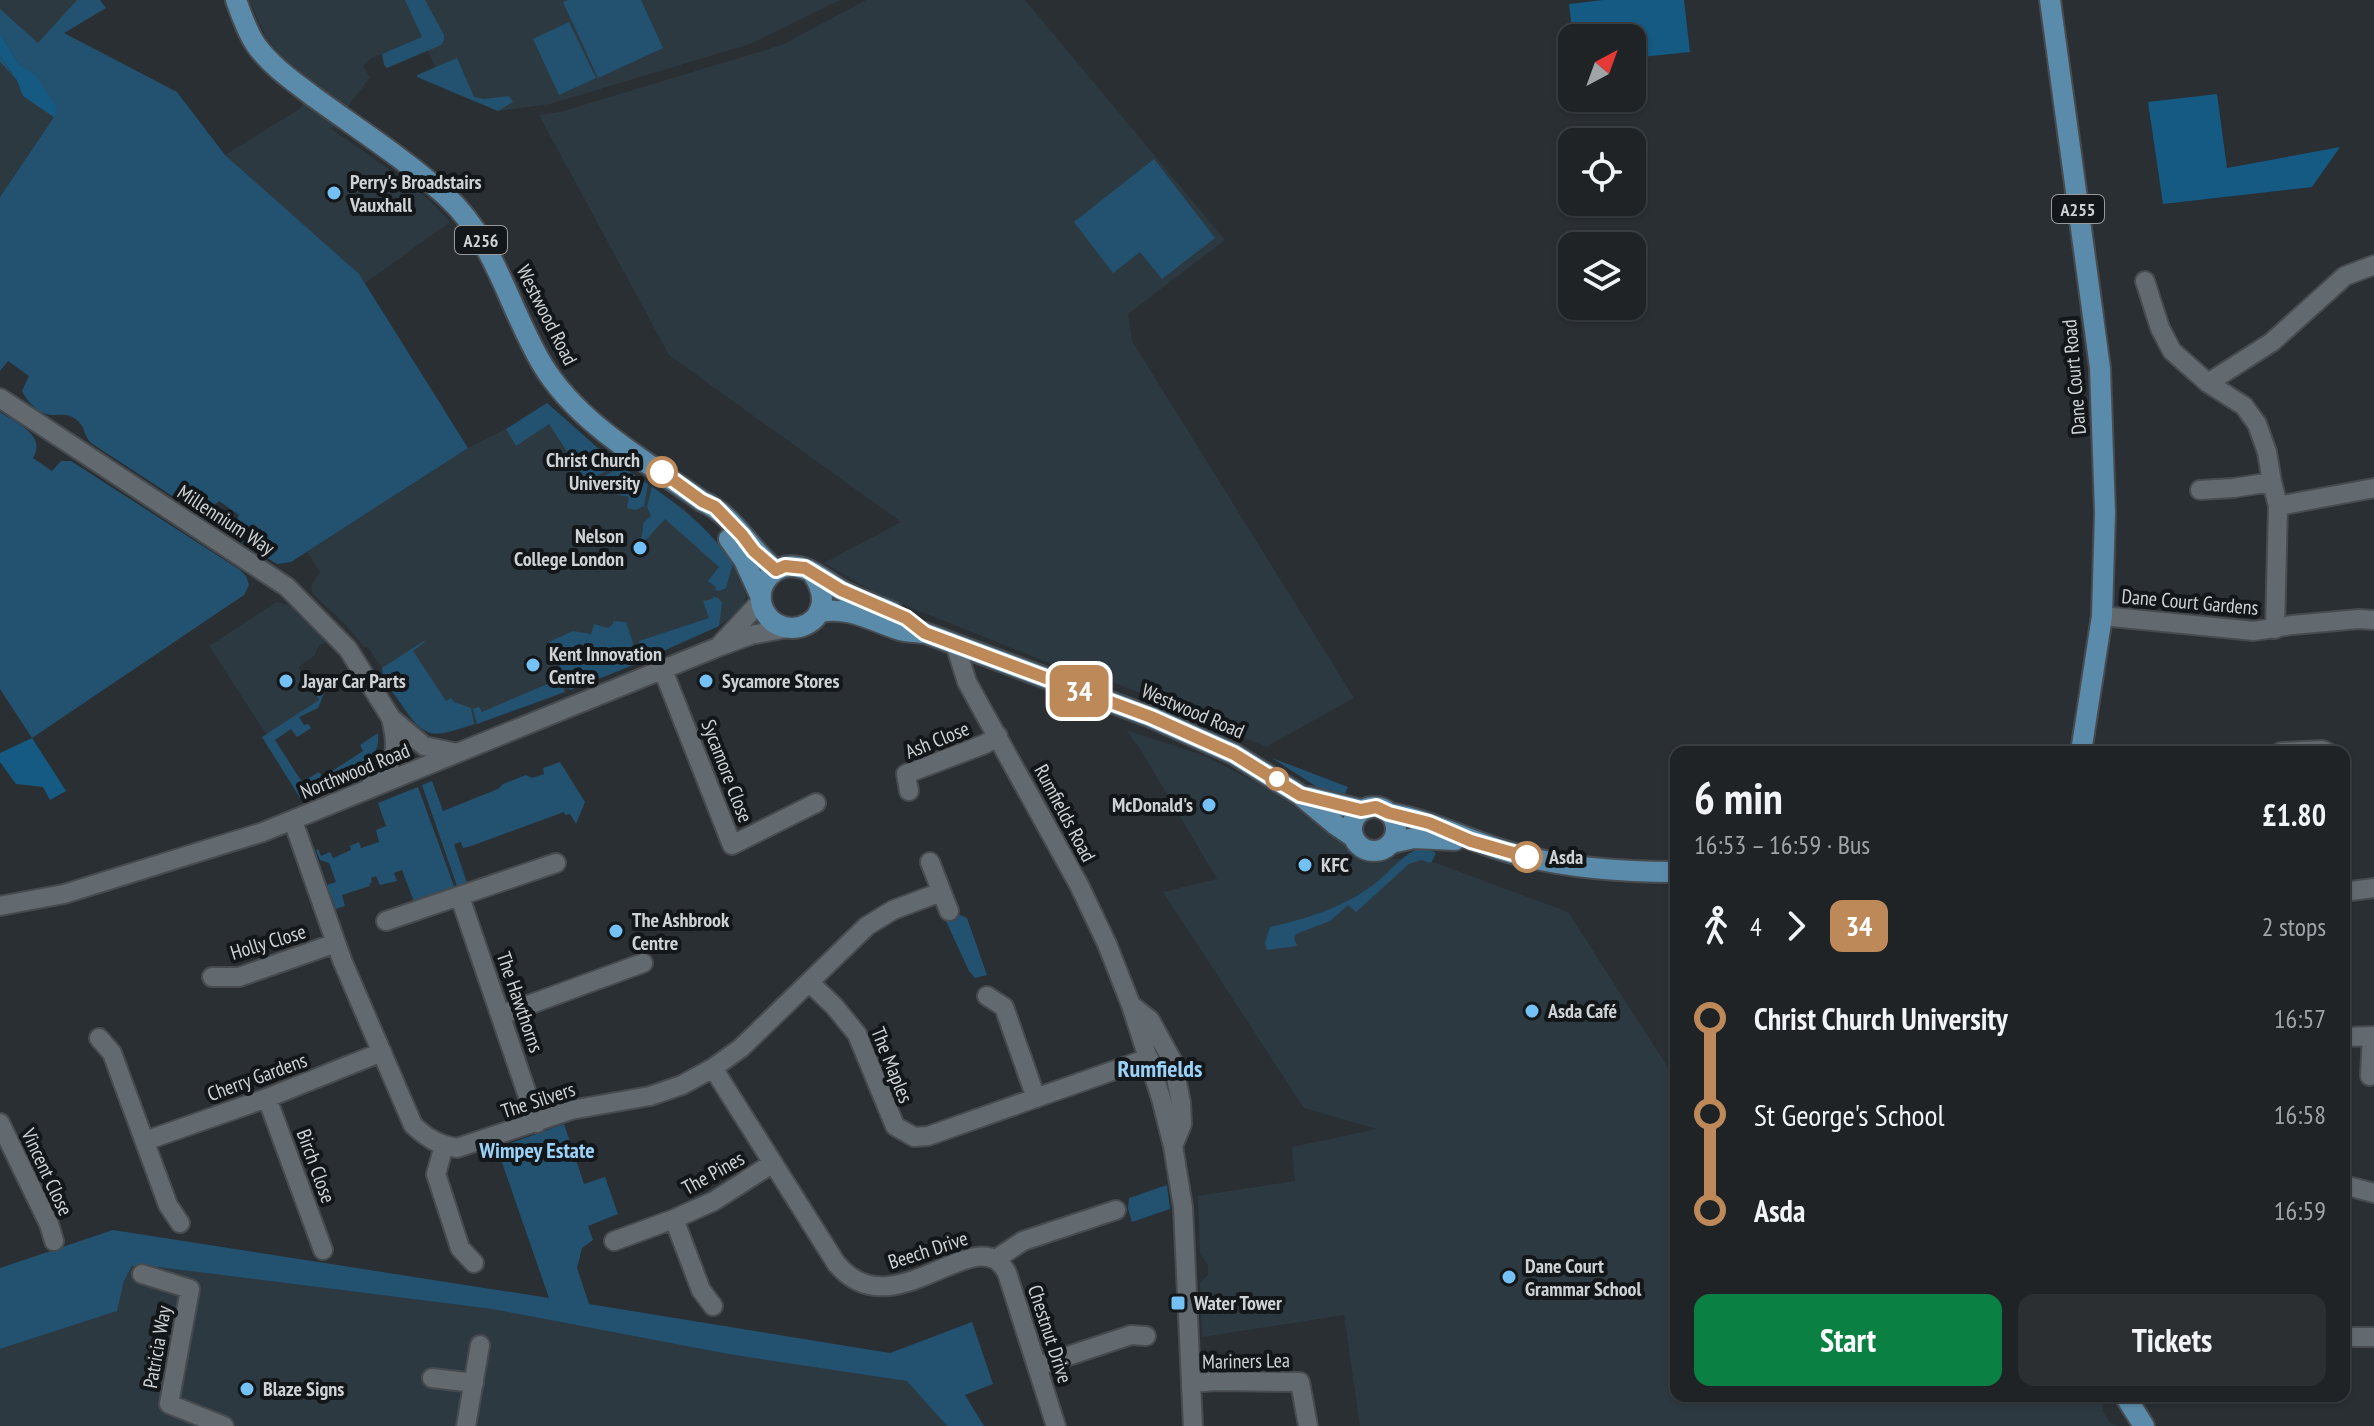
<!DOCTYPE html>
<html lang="en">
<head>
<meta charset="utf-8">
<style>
	body { margin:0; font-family:"PT Sans Narrow",sans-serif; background:#2c2f32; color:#f1f3f6; height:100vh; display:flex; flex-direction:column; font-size:30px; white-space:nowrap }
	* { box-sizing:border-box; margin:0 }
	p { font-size:26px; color:#a1a4a7 }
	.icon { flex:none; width:44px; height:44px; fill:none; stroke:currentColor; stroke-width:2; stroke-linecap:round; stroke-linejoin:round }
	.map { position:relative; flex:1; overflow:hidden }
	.side { position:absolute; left:1670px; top:746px; width:680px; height:656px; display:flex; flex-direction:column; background:#1f2326; border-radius:16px; box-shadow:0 2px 6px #0004,0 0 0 2px #3c4043 }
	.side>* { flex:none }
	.badge { padding:0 16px; border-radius:12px; font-size:28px; line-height:52px }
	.needle { width:52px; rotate:41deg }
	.fabs { position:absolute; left:1558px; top:24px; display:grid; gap:16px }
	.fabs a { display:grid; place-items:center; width:88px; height:88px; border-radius:16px; background:#1f2326; box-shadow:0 2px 6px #0004,0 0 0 2px #3c4043; font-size:40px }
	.map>.badge { position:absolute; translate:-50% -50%; box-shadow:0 0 0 4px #fff }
	.legs { display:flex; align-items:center; gap:12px; height:88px; padding:0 24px; font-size:26px }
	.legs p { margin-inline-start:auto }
	.headline { display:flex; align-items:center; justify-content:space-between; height:136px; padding:0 24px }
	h1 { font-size:44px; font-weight:800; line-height:60px }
	.primary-button { display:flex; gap:16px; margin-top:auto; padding:16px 24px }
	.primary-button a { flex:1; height:92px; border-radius:16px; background:#0b8043; color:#fff; font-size:32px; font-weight:800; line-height:92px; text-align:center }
	.primary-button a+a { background:#2c2f32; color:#f1f3f6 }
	ul { padding:0 24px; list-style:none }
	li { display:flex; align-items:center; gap:28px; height:96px; font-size:30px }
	li i { display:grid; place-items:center; width:12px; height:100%; margin:0 10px; background:currentColor }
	li i::after { content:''; width:20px; height:20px; margin:-10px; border:6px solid; border-radius:50%; background:#1f2326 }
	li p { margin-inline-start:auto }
	li:first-child i { background:linear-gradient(#0000 50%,currentColor 0) }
	li:last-child i { background:linear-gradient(currentColor 50%,#0000 0) }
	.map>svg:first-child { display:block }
	.built { fill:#2d3941 }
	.green { fill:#235270 }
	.forest { fill:#155a82 }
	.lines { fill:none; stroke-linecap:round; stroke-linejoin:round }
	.minor-casing { stroke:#474b4f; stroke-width:22 }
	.major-casing { stroke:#474b4f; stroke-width:24 }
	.minor { stroke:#636a6f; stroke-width:18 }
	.major { stroke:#5b8baa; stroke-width:20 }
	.line-1-casing { stroke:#fff; stroke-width:18 }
	.line-1 { stroke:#be8959; stroke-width:12 }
	.poi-dot { fill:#73c1f5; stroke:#141719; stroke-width:3 }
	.stop-1-dot { fill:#fff; stroke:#be8959; stroke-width:4 }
	.labels { text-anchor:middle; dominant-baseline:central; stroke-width:8; stroke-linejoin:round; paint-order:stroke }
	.shield { fill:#141719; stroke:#969a9c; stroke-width:2 }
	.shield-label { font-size:18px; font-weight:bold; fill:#ced2d4 }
	.poi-label { font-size:20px; font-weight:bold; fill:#ced2d4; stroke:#141719; text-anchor:start }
	.street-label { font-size:20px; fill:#ced2d4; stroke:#141719 }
	.stop-label { font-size:20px; font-weight:bold; fill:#ced2d4; stroke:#141719; text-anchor:end }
	.neighbourhood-label { font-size:22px; font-weight:bold; fill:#9ad2f9; stroke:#141719 }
	.quarter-label { font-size:24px; font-weight:bold; fill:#9ad2f9; stroke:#141719 }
</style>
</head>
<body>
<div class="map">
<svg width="2374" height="1426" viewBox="0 0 2374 1426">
	<rect width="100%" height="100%" fill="#292f33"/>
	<!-- built -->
	<path class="built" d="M0 0H100L106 8 63 33 17 80 23 96 54 117 0 197Z
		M249 0H840L750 44 550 104 498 111 446 90 422 38 371 58 363 66 370 77 331 129 403 179 428 199 450 222 364 284 358 274 225 155 301 108 310 79 281 56 266 37Z
		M866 0H1025L1225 240 1128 314 1132 341 1354 698 1266 747 1225 730 1197 714 1114 683 1079 675 877 594 824 563 901 522 669 355 539 115 560 112 782 45Z
		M547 403 608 457 684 509 701 525 736 567 746 596 742 609 723 623 636 664 477 724 443 734 430 733 414 724 388 685 383 677 382 668 368 647H364L346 625 313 594 311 586 320 572 307 552 468 448 506 429Z
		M276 602 290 605 328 642 319 645 314 656 298 667 321 703 268 737 209 646Z
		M1126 730 1205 756 1269 789 1369 860 1422 858 1568 912 1676 1080V1396H2103L2105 1401 2102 1410 2110 1423 2120 1426H1360L1344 1315 1202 1337 1200 1282 1208 1275V1265L1200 1254 1198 1196 1295 1181 1292 1147 1377 1129 1304 1108 1163 892 1217 879 1139 747Z
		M131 1266 158 1267 492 1309 728 1354 908 1381 947 1426H0V1349L117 1311 124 1281Z"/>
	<!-- green -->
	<path class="green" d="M77 0H100L106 8 64 33 177 92 225 155 359 274 468 448 291 562 277 564 236 538 233 528 239 515 219 501 208 512H197L91 443C84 436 85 427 78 421 67 411 57 417 46 414 36 411 26 400 22 391L29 376 8 361 0 371V197L54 117 23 96 17 80 0 62V56L12 74 20 66 0 34V9L38 43Z
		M405 0H425L444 35V40L441 45 387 68 384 65 382 54 422 37Z
		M568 0H641L663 48 598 78 563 2Z
		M569 22 596 78 559 95 533 39Z
		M457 58 474 97 484 99 509 96 513 102 498 111 417 77V75Z
		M1154 159 1215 238 1162 279 1140 252 1113 273 1074 222Z
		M547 403 608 457 618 464 587 482 549 424 516 446 506 429Z
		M0 412C16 423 47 435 33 458L52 471 61 461H71L240 570 246 576 249 585 244 595 32 738 0 689Z
		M621 466 648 484 644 506 636 510 627 508 629 497 611 493 601 478Z
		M652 487C683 508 711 531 733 563L726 588 719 591 715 590 716 587 708 581 719 567 665 519 643 543 641 540 644 522 651 516 647 507Z
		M713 597 718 598 722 603 719 626 643 660 639 641 709 618 703 601 713 599Z
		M614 621 626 622 638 658 635 660 636 664 570 690 549 642 573 631 591 634 594 624 608 628 612 625Z
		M424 641 425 642 413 651 446 701 451 698 454 702 471 708 474 724C431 738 426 741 400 702 392 691 383 682 382 668Z
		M559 679 565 692 477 724 473 709 479 707 482 712Z
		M323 688 325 691 318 708 299 717 304 725 308 724 311 728 297 737 291 729 275 740 302 782 319 772 323 777 363 751 360 745 378 733C381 765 352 772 328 782L329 786 300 798 262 737 319 700 315 693Z
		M1272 758 1348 787 1343 798 1320 789Z
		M560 762 585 802 576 824 570 814 565 815 564 812 471 846 463 848 461 842 454 844 467 883 457 886 422 785 432 781 443 811 498 789 503 784 526 775 532 778 544 774 543 768Z
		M418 787 455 889 414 902 402 870 394 873 397 881 380 885 376 876 371 878 372 882 369 884 370 886 342 895 345 906 336 909 327 885 336 882 329 863 320 860 316 850 318 849 321 856 330 852 333 858 351 850 350 846 359 842 361 848 379 842 376 830 386 826 378 803Z
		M1423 847 1436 853 1431 863 1421 860 1409 864 1356 912 1348 905 1330 921 1296 934 1294 938 1297 946 1267 950 1265 943 1270 927C1305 919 1339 909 1369 888 1388 876 1400 854 1423 847Z
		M958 914 967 918 987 975 975 978 969 971 945 919Z
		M564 1124 584 1184 605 1177 618 1214 588 1226 593 1240 582 1248 577 1268 589 1304 890 1353 972 1322 993 1384 965 1395 984 1426H947L907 1381 728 1354 492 1309 158 1267 132 1266 124 1281 117 1311 0 1349V1268L113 1230 549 1298 497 1148Z
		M1167 1185 1170 1209 1132 1222 1128 1209 1129 1198Z"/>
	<!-- forest -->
	<path class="forest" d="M1603 0H1684L1690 52 1632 58V38H1573L1569 4Z
		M0 34 20 66 35 75 57 108 54 117 23 96 17 80 0 56Z
		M2217 94 2227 168 2340 147 2312 187 2163 204 2148 102Z
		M32 738 66 791 50 800 43 787 16 784 0 762V753Z"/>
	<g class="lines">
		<defs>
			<path id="minor" d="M2145 281 2160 328 2172 351 2208 383 2244 406 2257 424 2267 452 2272 482 2278 506 2275 629
				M2208 383 2272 342 2345 276 2374 265
				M0 398 287 587 348 649 391 718 424 746 457 753
				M2200 490 2233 488 2272 482
				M2278 506 2374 488
				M2102 616 2254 631 2292 625 2359 619 2374 620
				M955 644 967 682 1079 885 1107 944 1131 1005 1161 1098 1173 1146 1183 1207 1193 1426
				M720 645 761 601
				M663 670 732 845 816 803
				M2281 752 2322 750 2327 752
				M371 785C397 761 399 751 391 718
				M909 791 906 774 985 744 998 736
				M293 821 342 960 413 1125C427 1138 438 1145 457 1148L571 1110 650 1096 682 1085 713 1068 741 1048 867 926 893 910 941 892
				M930 862 949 911
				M2344 892 2374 888
				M460 897 537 1123
				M0 906 64 894 263 832 718 647 751 635 788 628
				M386 921 556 863
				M212 977H239L336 943
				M809 982 834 1006 857 1034 895 1126 914 1137 928 1136 1149 1058
				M987 996 1004 1007 1036 1098
				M1131 1005 1150 1020 1173 1062 1181 1103 1182 1124 1173 1146
				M501 1015 643 963
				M2344 1037 2374 1036
				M99 1038 112 1053 168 1205 180 1223
				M713 1068 836 1263C893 1334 978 1215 1007 1273L1056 1426
				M2370 1076 2372 1036
				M267 1098 323 1250
				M0 1123 49 1224 54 1241
				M145 1141 267 1098 382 1052
				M444 1146 436 1174 460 1248 474 1263
				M2344 1185 2374 1193
				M674 1219 701 1290 713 1306
				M614 1241 674 1219 714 1201 773 1163
				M996 1259 1023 1241 1116 1210
				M142 1274 190 1289 169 1404 224 1426
				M2344 1337H2374
				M1038 1366 1131 1335 1146 1336
				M432 1378 474 1383
				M1191 1383 1215 1381 1300 1382 1308 1426
				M466 1426 480 1345"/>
			<path id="major" d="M236 0C241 14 247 32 256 45 271 66 293 81 314 97 358 129 405 159 446 196 495 240 509 309 542 364 577 423 647 462 702 501 734 515 749 549 776 570
				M2050 0 2100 368 2105 512 2102 616 2081 752
				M729 539 744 560 760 595
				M813 574C844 621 786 645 766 614 759 604 759 590 766 580 774 569 785 564 798 567 813 569 828 583 841 590 858 599 875 605 892 612
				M820 612C849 606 872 621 900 630 908 632 917 632 925 633L1151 717 1234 754 1300 795 1336 825 1352 836
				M1308 797 1361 810
				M1352 829a22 22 0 1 1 44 0a22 22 0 1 1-44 0Z
				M1389 813C1432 820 1470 842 1512 853 1564 868 1622 872 1676 872
				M1391 843 1414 838 1455 840
				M2125 1396 2144 1426"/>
		</defs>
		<!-- minor casing -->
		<use href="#minor" class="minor-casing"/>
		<!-- major casing -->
		<use href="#major" class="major-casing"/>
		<!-- minor -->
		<use href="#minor" class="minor"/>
		<!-- major -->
		<use href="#major" class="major"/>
	</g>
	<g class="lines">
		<defs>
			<path id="line-1" d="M662 472 702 501 715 507 742 535 754 551 776 570 785 566 805 568 841 590 906 618 925 633 1151 717 1234 754 1300 795 1361 810 1376 807 1389 813 1429 823 1471 841 1527 857"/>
		</defs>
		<!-- line-1 casing -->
		<use href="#line-1" class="line-1-casing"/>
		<!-- line-1 -->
		<use href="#line-1" class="line-1"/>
	</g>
	<!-- markers -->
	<g class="poi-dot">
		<circle cx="334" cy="193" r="8"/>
		<circle cx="640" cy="548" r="8"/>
		<circle cx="533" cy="665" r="8"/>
		<circle cx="286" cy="681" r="8"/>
		<circle cx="706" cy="681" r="8"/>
		<circle cx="1209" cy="805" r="8"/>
		<circle cx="1305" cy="865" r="8"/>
		<circle cx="616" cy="931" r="8"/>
		<circle cx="1532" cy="1011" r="8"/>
		<circle cx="1509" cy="1277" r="8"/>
		<rect x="1170" y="1295" width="16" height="16" rx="4"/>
		<circle cx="247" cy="1389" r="8"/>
	</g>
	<g class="stop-1-dot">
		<circle cx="662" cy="472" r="14"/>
		<circle cx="1277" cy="779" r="10"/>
		<circle cx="1527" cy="857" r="14"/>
	</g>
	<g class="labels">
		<!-- shield labels -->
		<g class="shield">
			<rect x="2052" y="195" width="52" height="28" rx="6"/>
			<rect x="455" y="226" width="52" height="28" rx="6"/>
		</g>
		<g class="shield-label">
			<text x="2078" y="209">A255</text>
			<text x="481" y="240">A256</text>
		</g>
		<!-- poi labels -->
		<g class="poi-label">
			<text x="350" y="182">Perry's Broadstairs<tspan x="350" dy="23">Vauxhall</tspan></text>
			<text x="624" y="536" text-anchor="end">Nelson<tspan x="624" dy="23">College London</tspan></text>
			<text x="549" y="654">Kent Innovation<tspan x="549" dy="23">Centre</tspan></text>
			<text x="302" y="681">Jayar Car Parts</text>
			<text x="722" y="681">Sycamore Stores</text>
			<text x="1193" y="805" text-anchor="end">McDonald's</text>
			<text x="1321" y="865">KFC</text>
			<text x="632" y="920">The Ashbrook<tspan x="632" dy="23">Centre</tspan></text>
			<text x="1548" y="1011">Asda Café</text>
			<text x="1525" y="1266">Dane Court<tspan x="1525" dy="23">Grammar School</tspan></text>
			<text x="1194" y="1303">Water Tower</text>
			<text x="263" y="1389">Blaze Signs</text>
		</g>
		<!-- street labels -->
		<g class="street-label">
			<text transform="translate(547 315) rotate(63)">Westwood Road</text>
			<text transform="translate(2074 377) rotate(-95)">Dane Court Road</text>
			<text transform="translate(226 520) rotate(33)">Millennium Way</text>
			<text transform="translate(2190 602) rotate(5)">Dane Court Gardens</text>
			<text transform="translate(1193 711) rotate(23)">Westwood Road</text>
			<text transform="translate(937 740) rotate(-22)">Ash Close</text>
			<text transform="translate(355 771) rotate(-22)">Northwood Road</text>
			<text transform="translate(727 771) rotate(69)">Sycamore Close</text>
			<text transform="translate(1065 813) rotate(62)">Rumfields Road</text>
			<text transform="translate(268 942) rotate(-17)">Holly Close</text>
			<text transform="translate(520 1002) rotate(71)">The Hawthorns</text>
			<text transform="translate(892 1065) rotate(68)">The Maples</text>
			<text transform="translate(257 1077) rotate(-20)">Cherry Gardens</text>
			<text transform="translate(538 1100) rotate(-18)">The Silvers</text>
			<text transform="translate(316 1166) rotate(70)">Birch Close</text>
			<text transform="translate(47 1172) rotate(65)">Vincent Close</text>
			<text transform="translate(713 1173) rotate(-29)">The Pines</text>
			<text transform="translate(928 1250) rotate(-18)">Beech Drive</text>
			<text transform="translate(1050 1334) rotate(72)">Chestnut Drive</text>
			<text transform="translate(157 1347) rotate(-80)">Patricia Way</text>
			<text transform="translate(1246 1361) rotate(-1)">Mariners Lea</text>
		</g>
		<!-- stop labels -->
		<g class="stop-label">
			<text x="640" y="460">Christ Church<tspan x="640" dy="23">University</tspan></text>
			<text x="1549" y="857" text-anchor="start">Asda</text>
		</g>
		<!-- neighbourhood labels -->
		<g class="neighbourhood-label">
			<text x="537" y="1150">Wimpey Estate</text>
		</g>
		<!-- quarter labels -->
		<g class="quarter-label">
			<text x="1160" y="1068">Rumfields</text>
		</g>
	</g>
</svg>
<div class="fabs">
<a><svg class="needle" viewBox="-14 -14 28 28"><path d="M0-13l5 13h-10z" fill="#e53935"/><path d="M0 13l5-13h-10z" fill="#a1a4a7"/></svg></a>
<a><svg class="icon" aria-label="locate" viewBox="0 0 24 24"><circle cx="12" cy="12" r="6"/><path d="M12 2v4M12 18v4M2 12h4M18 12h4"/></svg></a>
<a><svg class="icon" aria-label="layers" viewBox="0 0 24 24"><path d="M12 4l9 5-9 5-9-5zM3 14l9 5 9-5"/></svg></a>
</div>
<b class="badge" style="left:1079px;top:691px;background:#be8959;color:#fff">34</b>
<section class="side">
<div class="headline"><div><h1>6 min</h1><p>16:53 – 16:59 · Bus</p></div><b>£1.80</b></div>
<div class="legs"><svg class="icon" aria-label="walk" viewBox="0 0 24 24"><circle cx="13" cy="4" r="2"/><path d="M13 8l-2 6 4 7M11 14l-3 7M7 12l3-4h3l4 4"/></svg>4<svg class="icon" aria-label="forward" viewBox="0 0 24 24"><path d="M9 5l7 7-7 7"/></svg><b class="badge" style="background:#be8959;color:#fff">34</b><p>2 stops</p></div>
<ul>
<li><i style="color:#be8959"></i><b>Christ Church University</b><p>16:57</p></li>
<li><i style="color:#be8959"></i><span>St George's School</span><p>16:58</p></li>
<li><i style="color:#be8959"></i><b>Asda</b><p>16:59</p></li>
</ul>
<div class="primary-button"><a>Start</a><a>Tickets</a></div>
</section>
</div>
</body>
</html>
